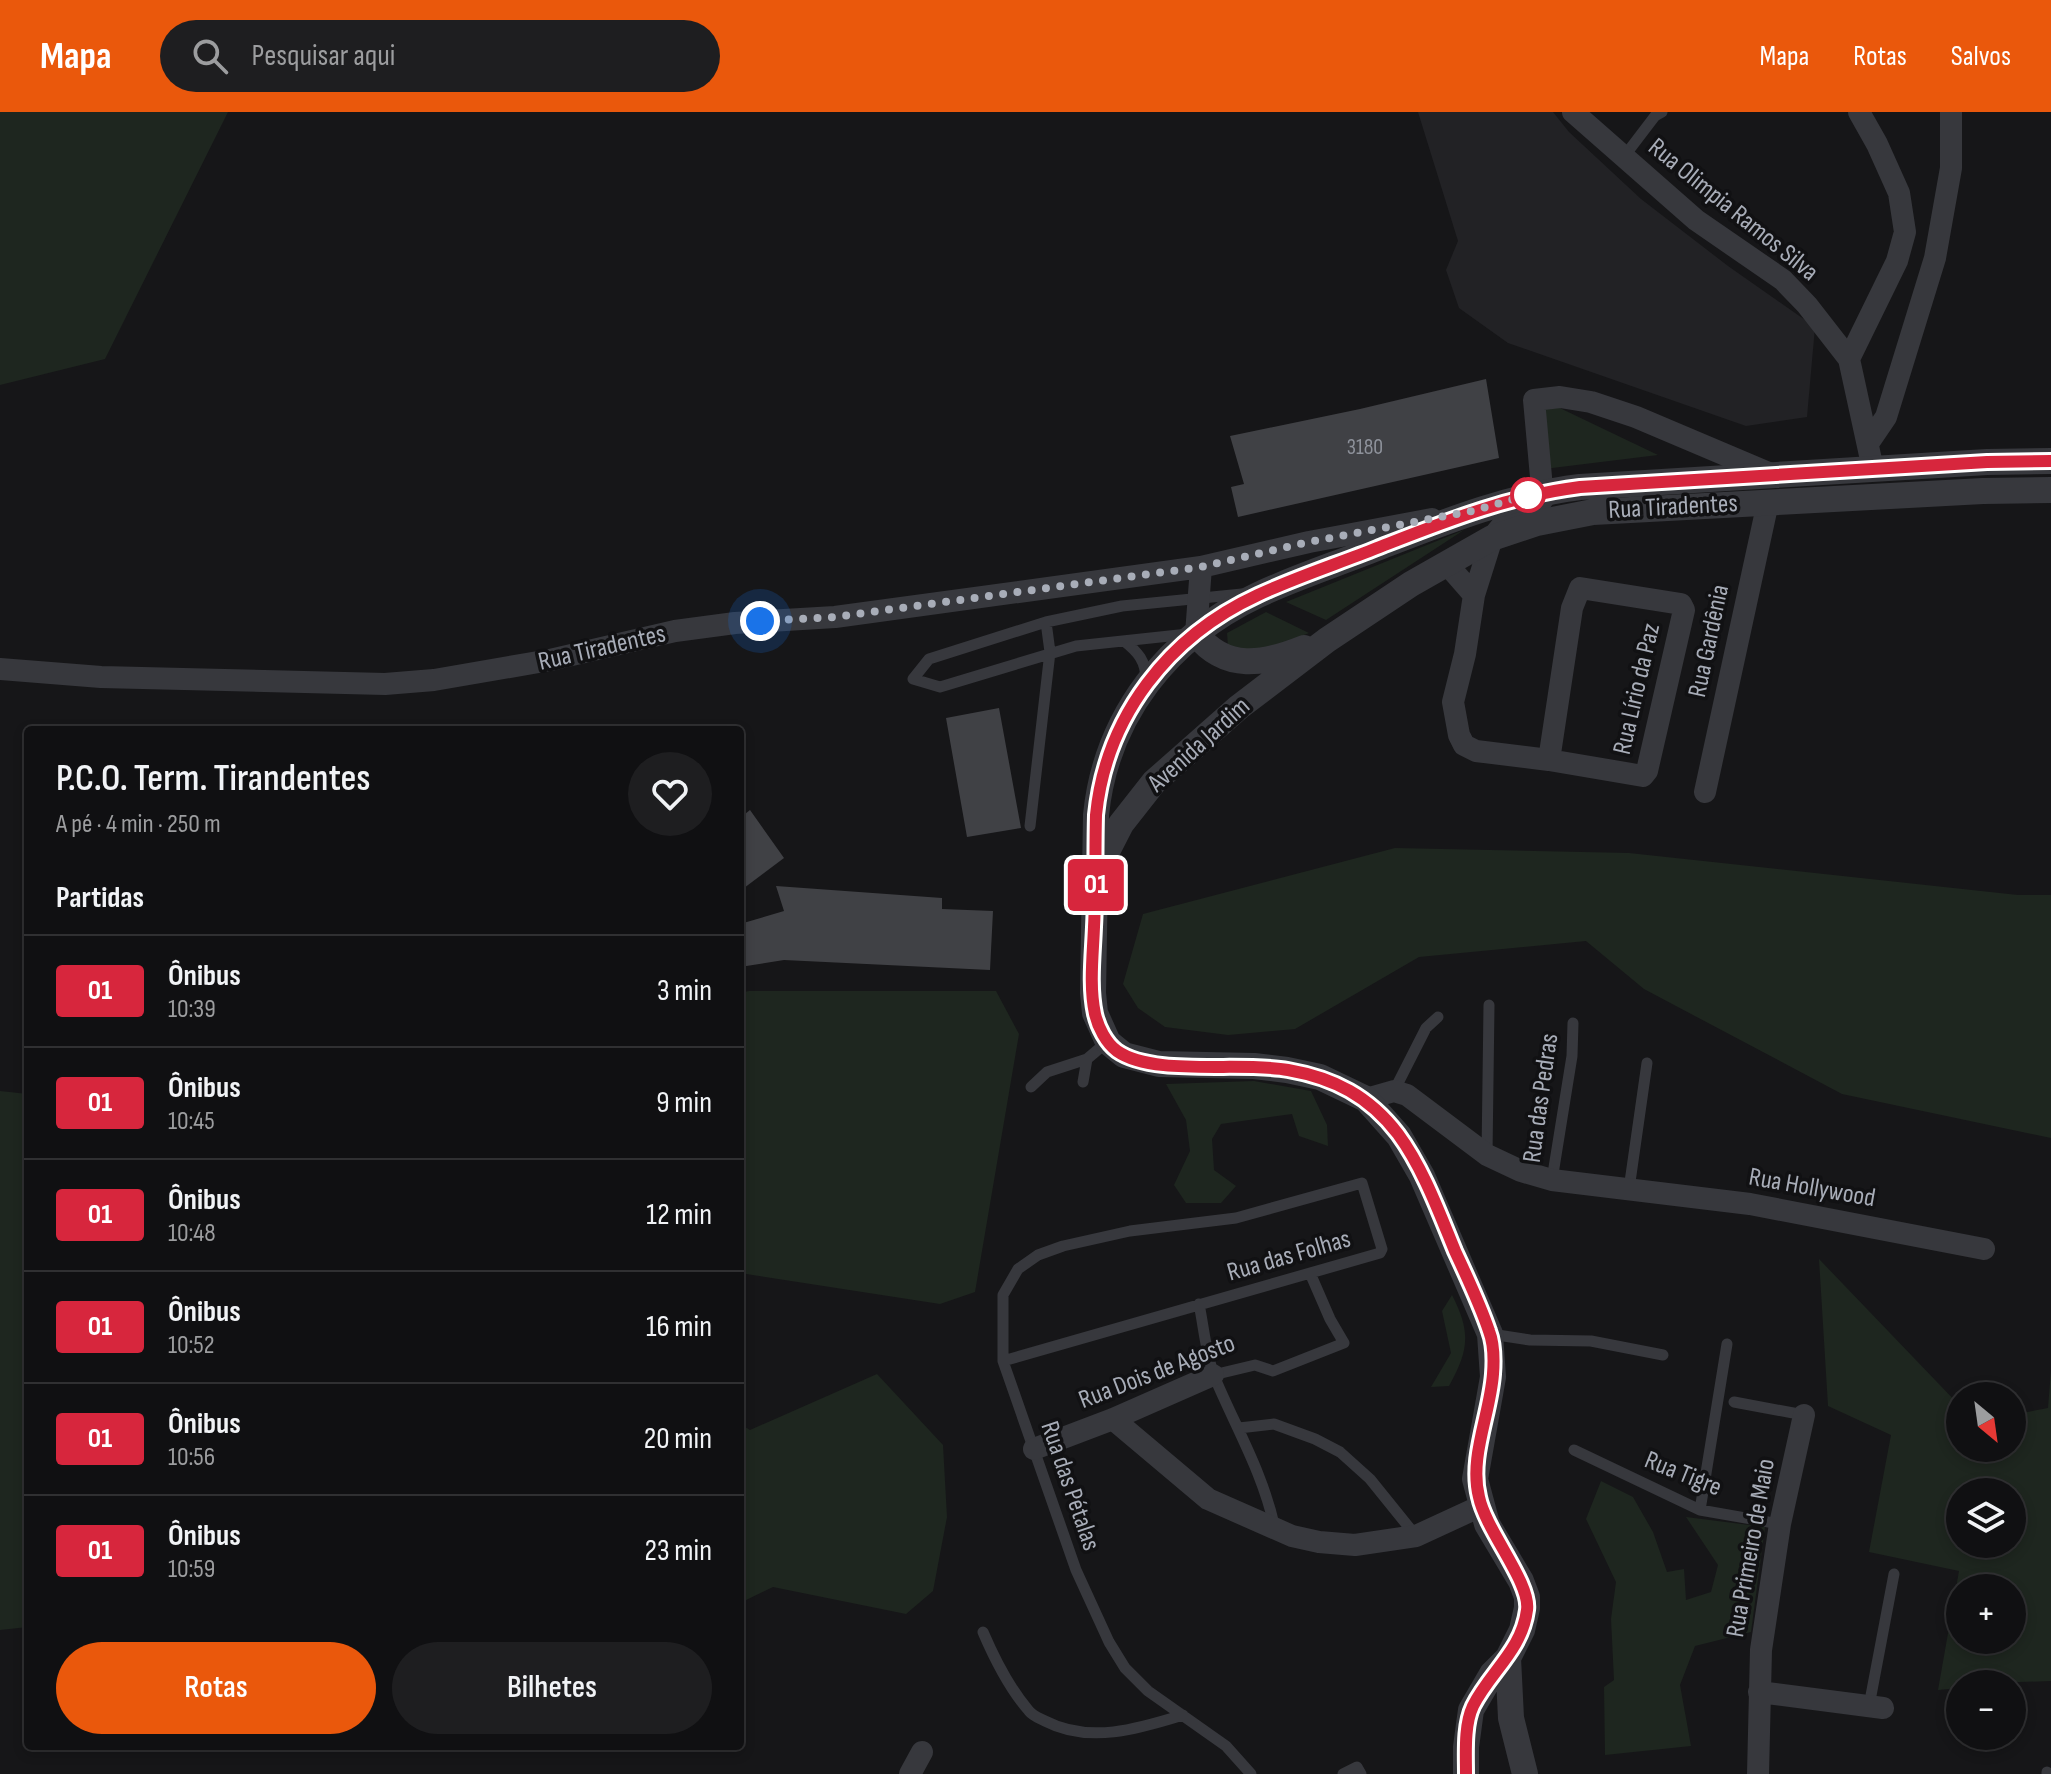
<!DOCTYPE html>
<html lang="pt">
<head>
<meta charset="utf-8">
<style>
	body { margin:0; font-family:"Sofia Sans Condensed",sans-serif; background:#1e1e20; color:#f1f3f6; height:100vh; display:flex; flex-direction:column; font-size:30px; white-space:nowrap }
	* { box-sizing:border-box; margin:0 }
	p { font-size:26px; color:#9c9d9f }
	.icon { flex:none; width:44px; height:44px; fill:none; stroke:currentColor; stroke-width:2; stroke-linecap:round; stroke-linejoin:round }
	.map { position:relative; flex:1; overflow:hidden }
	.panel { position:absolute; left:24px; top:614px; width:720px; height:1024px; display:flex; flex-direction:column; background:#101012; border-radius:8px; box-shadow:0 4px 12px #0003,0 0 0 2px #303032 }
	.panel>* { flex:none }
	.badge { padding:0 16px; border-radius:6px; font-size:28px; line-height:52px }
	.needle { width:52px; rotate:151deg }
	.controls { position:absolute; left:1946px; top:1270px; display:grid; gap:16px }
	.controls a { display:grid; place-items:center; width:80px; height:80px; border-radius:50%; background:#101012; box-shadow:0 4px 12px #0003,0 0 0 2px #303032; font-size:40px }
	.you { position:absolute; width:40px; height:40px; margin:-20px; border:6px solid #fff; border-radius:50%; background:#1a73e8; box-shadow:0 0 0 12px #1a73e833 }
	.map>.badge { position:absolute; translate:-50% -50%; box-shadow:0 0 0 4px #fff }
	h2 { padding:0 32px; font-size:30px; line-height:72px }
	.round { display:grid; place-items:center; flex:none; width:84px; height:84px; border-radius:42px; background:#1e1e20 }
	.summary { display:flex; align-items:center; justify-content:space-between; height:136px; padding:0 32px }
	h1 { font-size:38px; font-weight:600; line-height:60px }
	.action { display:flex; gap:16px; margin-top:auto; padding:16px 32px }
	.action a { flex:1; height:92px; border-radius:48px; background:#ea580c; color:#fff; font-size:32px; font-weight:600; line-height:92px; text-align:center }
	.action a+a { background:#1e1e20; color:#f1f3f6 }
	ul { padding:0; list-style:none }
	li { display:flex; align-items:center; gap:24px; height:112px; padding:0 32px; border-top:2px solid #303032 }
	li div { flex:1 }
	li b { display:block; font-size:30px }
	li em { font-style:normal }
	li .badge { min-width:88px; font-weight:700; text-align:center }
	header { display:flex; align-items:center; gap:48px; box-sizing:border-box; height:112px; padding:0 40px; background:#ea580c; color:#fff }
	header strong { font-size:38px }
	nav { display:flex; gap:44px; margin-inline-start:auto; font-size:28px }
	.search { width:560px; height:72px; background:#1e1e20; display:flex; align-items:center; gap:20px; box-sizing:border-box; padding:0 28px; border-radius:44px; color:#9c9d9f; font-size:30px }
	.map>svg:first-child { display:block }
	.built { fill:#222225 }
	.green { fill:#1e261f; fill-rule:evenodd }
	.building { fill:#404145 }
	.lines { fill:none; stroke-linecap:round; stroke-linejoin:round }
	.service { stroke:#37383d; stroke-width:11 }
	.minor { stroke:#37383d; stroke-width:22 }
	.tertiary { stroke:#37383d; stroke-width:26 }
	.line-casing { stroke:#fff; stroke-width:18 }
	.line { stroke:#d7263d; stroke-width:12 }
	.walk { stroke:#a8adb8; stroke-width:8; stroke-dasharray:0 14.4 }
	.stop-dot { fill:#fff; stroke:#d7263d; stroke-width:4 }
	.labels { text-anchor:middle; dominant-baseline:central; stroke-width:7; stroke-linejoin:round; paint-order:stroke }
	.number-label { font-size:22px; fill:#8e929b }
	.street-label { font-size:26px; fill:#a8adb8; stroke:#111113 }
</style>
</head>
<body>
<header>
<strong>Mapa</strong>
<div class="search"><svg class="icon" aria-label="search" viewBox="0 0 24 24"><circle cx="10" cy="10" r="6"/><path d="M15 15l6 6"/></svg>Pesquisar aqui</div>
<nav><a>Mapa</a><a>Rotas</a><a>Salvos</a></nav>
</header>
<div class="map">
<svg width="2051" height="1662" viewBox="0 0 2051 1662">
	<rect width="100%" height="100%" fill="#161618"/>
	<!-- built -->
	<path class="built" d="M1418 0H1553L1569 20 1641 87 1728 154 1815 215 1807 305 1746 314 1508 231 1459 196 1446 158 1458 129Z"/>
	<!-- green -->
	<path class="green" d="M0 0H228L105 247 0 273Z
		M1541 287 1658 343 1544 357Z
		M1464 418 1326 508 1286 490Z
		M1266 500 1309 521C1283 531 1256 545 1228 534L1227 521Z
		M1395 736 1629 741 2018 783H2051V1026L1842 982 1644 877 1586 829 1419 845 1295 917 1228 923 1165 915 1138 896 1123 872 1143 802Z
		M749 879H996L1019 922 975 1180 940 1192 740 1161V881Z
		M1254 969 1311 979 1327 1013 1328 1034 1299 1024 1292 1002 1221 1012 1212 1027 1214 1058 1236 1074 1221 1091H1186L1174 1073 1190 1039 1186 1008 1166 972Z
		M0 979 28 982V1515L0 1518Z
		M1819 1147 1960 1294V1336H2012V1303L2048 1296 2051 1258V1569L1960 1572V1576L1938 1578 1959 1459 1869 1440 1891 1323 1828 1294ZM1960 1380H2012V1432H1960ZM1960 1476H2012V1528H1960Z
		M1452 1183C1471 1220 1469 1238 1449 1274L1431 1275 1451 1241 1442 1199Z
		M877 1262 943 1333 947 1405 933 1479 906 1502 773 1475 740 1491V1312L750 1318Z
		M1601 1369 1633 1385 1653 1420 1667 1460 1684 1457 1686 1488 1711 1480 1718 1453 1686 1405 1765 1415 1751 1520 1695 1534 1680 1573 1691 1634 1605 1643 1604 1575 1614 1568 1611 1507 1616 1470 1586 1407Z"/>
	<!-- building -->
	<path class="building" d="M1486 267 1499 346 1238 405 1231 375 1244 372 1230 324 1360 297Z
		M999 596 1021 716 967 725 946 606Z
		M750 698 784 746 740 779V706Z
		M776 774 942 786V797L993 799 990 858 784 848 740 855V812L784 799Z"/>
	<g class="lines">
		<!-- service -->
		<path class="service" d="M1623 46 1655 4 1662 0
			M1188 522 1076 534 940 575 913 567 929 547 1046 510 1122 494 1242 482
			M1124 529C1138 540 1146 549 1146 568
			M1030 714 1050 540 1046 510
			M1083 970 1087 947
			M1031 975 1047 960 1087 947 1107 930
			M1394 979 1426 916 1438 905
			M1487 1043 1489 893
			M1552 1068 1572 944 1573 911
			M1629 1077 1647 951
			M1199 1192C1204 1216 1206 1244 1215 1266 1236 1316 1264 1363 1275 1417
			M1491 1222 1530 1228 1591 1229 1663 1243
			M1003 1249 1380 1141 1382 1137 1362 1071 1236 1106 1130 1119 1063 1134 1038 1143 1018 1157 1003 1183V1249L1076 1458 1109 1530 1125 1556 1148 1579 1226 1634 1251 1662
			M1213 1263 1255 1253 1273 1259 1344 1231 1330 1207 1310 1161
			M1734 1290 1804 1303
			M1239 1316 1274 1312 1315 1327 1340 1340 1370 1367 1416 1424
			M1574 1338 1700 1398 1780 1412
			M1700 1398 1727 1232
			M983 1520C995 1548 1009 1576 1029 1599 1033 1604 1039 1606 1045 1609 1089 1632 1138 1617 1183 1603
			M1869 1594 1894 1462
			M2047 1660V1662
			M1343 1662 1357 1655 1361 1662"/>
		<!-- minor -->
		<path class="minor" d="M1573 0 1696 108 1783 168 1807 193 1849 247
			M1859 0 1877 32 1899 81 1905 120 1897 149 1849 247 1873 357
			M1869 330 1886 305 1935 146 1951 56V0
			M1446 451 1474 483
			M1196 522 1201 455
			M0 557 101 565 385 572 434 568 550 548 675 519 735 511 835 505 1201 455 1309 430 1432 407
			M1549 648 1572 496 1580 476 1681 492 1684 498 1647 659 1643 664 1549 648 1476 639 1464 633 1459 623 1453 590 1465 542 1474 483 1492 426 1505 410 1535 396 1543 387 1534 288 1560 285 1591 290 1636 305 1773 363
			M1705 680 1768 390
			M1366 987 1394 979 1407 983 1487 1043 1521 1059 1552 1068 1750 1092 1984 1137
			M1113 1307 1208 1387 1292 1424 1319 1430 1355 1433 1416 1424 1481 1394
			M1034 1337 1113 1307 1213 1263
			M1759 1580 1883 1596
			M910 1662 922 1640
			M1758 1662 1761 1538 1780 1412 1804 1303"/>
		<!-- tertiary -->
		<path class="tertiary" d="M1196 522C1226 560 1264 552 1304 536
			M1098 757 1121 712 1154 670 1239 595 1327 528 1411 472 1492 426 1537 411 1593 400 1983 379 2051 378
			M1508 1546 1511 1606 1525 1662
			M1466 1662V1635L1471 1598 1492 1562 1508 1546 1522 1518 1527 1496V1485L1521 1469 1487 1412 1475 1367 1493 1265 1490 1222 1422 1064 1399 1024 1366 987 1320 965 1287 958 1254 954 1159 952 1124 943 1108 930 1095 901 1093 881 1096 703C1106 603 1169 525 1258 483 1296 465 1337 452 1377 436 1444 410 1508 384 1580 375L1987 350 2051 349"/>
	</g>
	<g class="lines">
		<defs>
			<path id="line" d="M1466 1662C1466 1641 1464 1613 1473 1594 1490 1560 1522 1538 1527 1498 1531 1471 1486 1419 1479 1385 1469 1345 1490 1303 1493 1262 1494 1249 1494 1232 1489 1219 1480 1192 1467 1165 1455 1139 1439 1100 1423 1056 1398 1022 1369 984 1334 966 1288 958 1241 949 1154 965 1117 939 1106 931 1098 915 1095 902 1089 874 1093 842 1094 815 1096 777 1095 740 1096 703 1106 604 1169 524 1258 483 1296 465 1337 452 1377 436 1444 410 1508 384 1580 375L1987 350 2051 349"/>
		</defs>
		<!-- line casing -->
		<use href="#line" class="line-casing"/>
		<!-- line -->
		<use href="#line" class="line"/>
		<!-- walk -->
		<path class="walk" d="M760 509 835 505 1201 455 1309 430 1472 399 1528 383"/>
	</g>
	<!-- markers -->
	<circle class="stop-dot" cx="1528" cy="383" r="16"/>
	<g class="labels">
		<!-- number labels -->
		<g class="number-label">
			<text x="1365" y="335">3180</text>
		</g>
		<!-- street labels -->
		<g class="street-label">
			<text transform="translate(1733 98) rotate(39)">Rua Olimpia Ramos Silva</text>
			<text transform="translate(1673 395) rotate(-3)">Rua Tiradentes</text>
			<text transform="translate(1709 529) rotate(-78)">Rua Gardênia</text>
			<text transform="translate(602 536) rotate(-13)">Rua Tiradentes</text>
			<text transform="translate(1637 577) rotate(-77)">Rua Lírio da Paz</text>
			<text transform="translate(1199 633) rotate(-42)">Avenida Jardim</text>
			<text transform="translate(1541 986) rotate(-82)">Rua das Pedras</text>
			<text transform="translate(1812 1076) rotate(10)">Rua Hollywood</text>
			<text transform="translate(1289 1144) rotate(-16)">Rua das Folhas</text>
			<text transform="translate(1157 1260) rotate(-21)">Rua Dois de Agosto</text>
			<text transform="translate(1683 1362) rotate(22)">Rua Tigre</text>
			<text transform="translate(1070 1374) rotate(71)">Rua das Pétalas</text>
			<text transform="translate(1751 1436) rotate(-80)">Rua Primeiro de Maio</text>
		</g>
	</g>
</svg>
<div class="controls">
<a><svg class="needle" viewBox="-14 -14 28 28"><path d="M0-13l5 13h-10z" fill="#e53935"/><path d="M0 13l5-13h-10z" fill="#9c9d9f"/></svg></a>
<a><svg class="icon" aria-label="layers" viewBox="0 0 24 24"><path d="M12 4l9 5-9 5-9-5zM3 14l9 5 9-5"/></svg></a>
<a>+</a>
<a>−</a>
</div>
<div class="you" style="left:760px;top:509px"></div>
<b class="badge" style="left:1096px;top:773px;background:#d7263d;color:#fff">01</b>
<section class="panel">
<div class="summary"><div><h1>P.C.O. Term. Tirandentes</h1><p>A pé · 4 min · 250 m</p></div><a class="round"><svg class="icon" aria-label="heart" viewBox="0 0 24 24"><path d="M12 20l-8-8c-3-5 5-10 8-4 3-6 11-1 8 4z"/></svg></a></div>
<h2>Partidas</h2>
<ul>
<li><span class="badge" style="background:#d7263d;color:#fff">01</span><div><b>Ônibus</b><p>10:39</p></div><em>3 min</em></li>
<li><span class="badge" style="background:#d7263d;color:#fff">01</span><div><b>Ônibus</b><p>10:45</p></div><em>9 min</em></li>
<li><span class="badge" style="background:#d7263d;color:#fff">01</span><div><b>Ônibus</b><p>10:48</p></div><em>12 min</em></li>
<li><span class="badge" style="background:#d7263d;color:#fff">01</span><div><b>Ônibus</b><p>10:52</p></div><em>16 min</em></li>
<li><span class="badge" style="background:#d7263d;color:#fff">01</span><div><b>Ônibus</b><p>10:56</p></div><em>20 min</em></li>
<li><span class="badge" style="background:#d7263d;color:#fff">01</span><div><b>Ônibus</b><p>10:59</p></div><em>23 min</em></li>
</ul>
<div class="action"><a>Rotas</a><a>Bilhetes</a></div>
</section>
</div>
</body>
</html>
